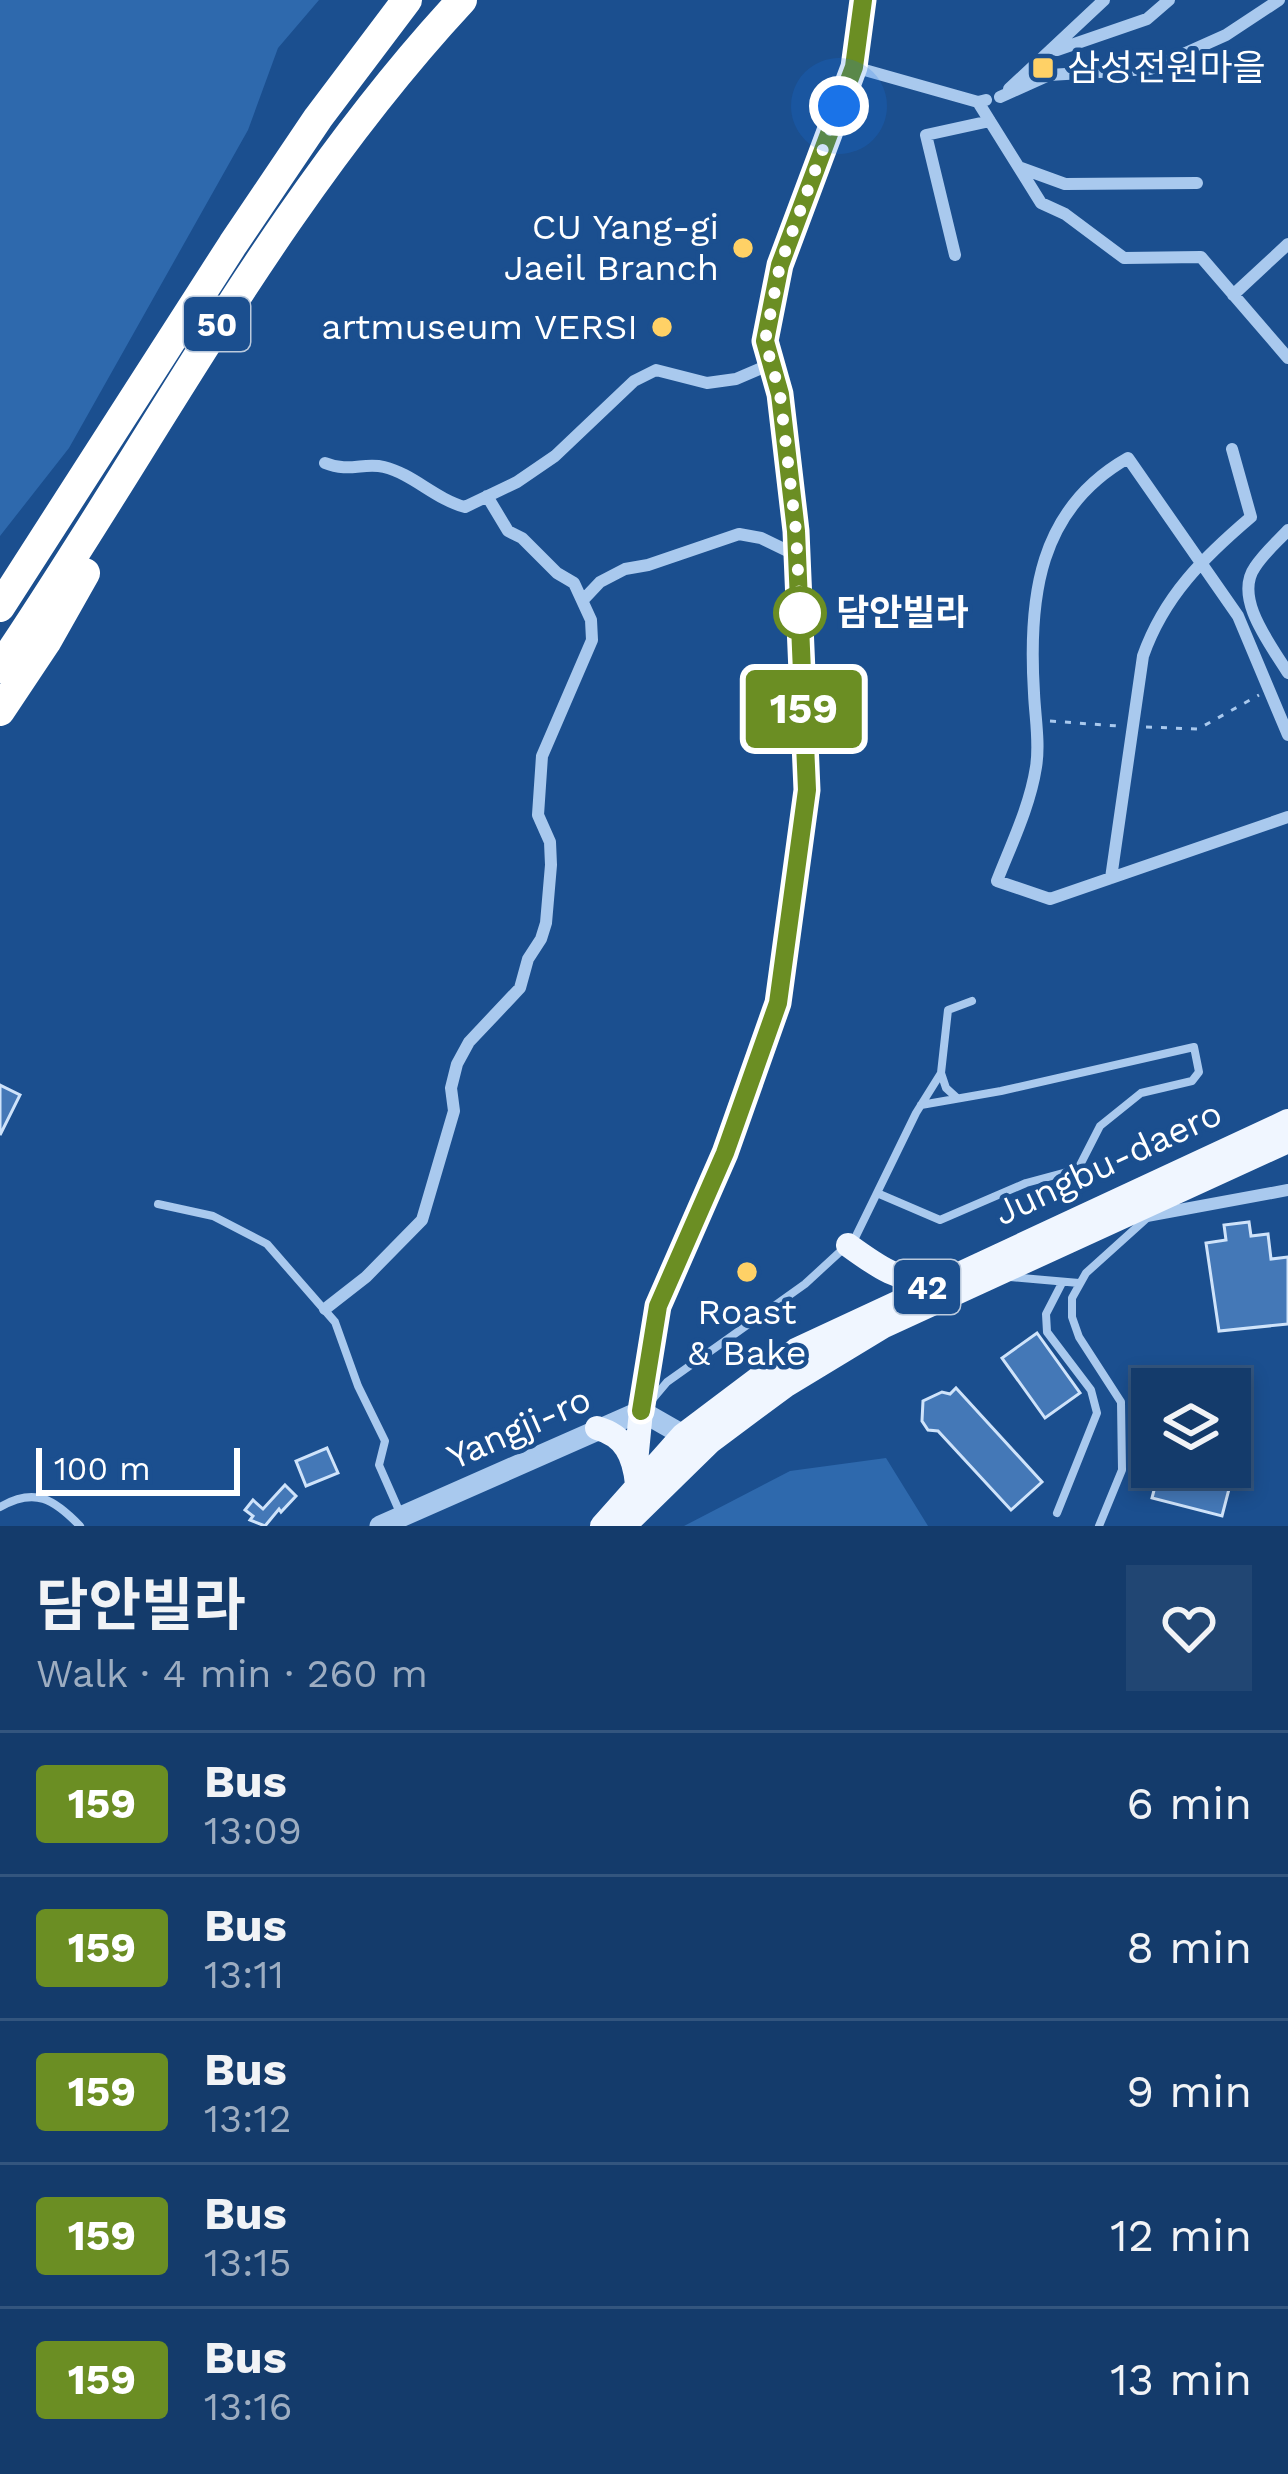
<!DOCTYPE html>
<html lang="en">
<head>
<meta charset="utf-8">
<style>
	body { margin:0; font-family:"Work Sans","Noto Sans KR",sans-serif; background:#214673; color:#f1f3f6; height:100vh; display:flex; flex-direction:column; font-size:45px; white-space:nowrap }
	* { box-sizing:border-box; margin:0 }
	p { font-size:39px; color:#9dadc1 }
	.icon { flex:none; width:66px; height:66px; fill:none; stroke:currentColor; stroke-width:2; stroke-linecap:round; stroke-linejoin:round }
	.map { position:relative; height:1526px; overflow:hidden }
	.sheet { display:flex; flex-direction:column; background:#143b6b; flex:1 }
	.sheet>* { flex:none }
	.badge { padding:0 24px; border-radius:9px; font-size:42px; line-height:78px }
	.tools { position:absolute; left:1131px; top:1368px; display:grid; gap:24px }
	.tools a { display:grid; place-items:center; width:120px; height:120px; border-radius:0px; background:#143b6b; box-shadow:0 6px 18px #0003,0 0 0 3px #33557e; font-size:60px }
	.scale { position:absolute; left:36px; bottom:30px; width:204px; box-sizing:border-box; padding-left:12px; border:6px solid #fff; border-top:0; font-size:33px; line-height:42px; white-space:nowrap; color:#fff; -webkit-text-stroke:9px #1b4f8f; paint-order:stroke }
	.you { position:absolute; width:60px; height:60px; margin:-30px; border:9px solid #fff; border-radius:50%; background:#1a73e8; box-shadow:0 0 0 18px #1a73e833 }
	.map>.badge { position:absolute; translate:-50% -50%; box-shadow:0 0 0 6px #fff }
	.round { display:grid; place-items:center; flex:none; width:126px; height:126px; border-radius:0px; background:#214673 }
	.summary { display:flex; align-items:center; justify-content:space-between; height:204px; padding:0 36px }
	h1 { font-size:57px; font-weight:700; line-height:90px }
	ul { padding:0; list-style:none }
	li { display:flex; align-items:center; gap:36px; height:144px; padding:0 36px; border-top:3px solid #33557e }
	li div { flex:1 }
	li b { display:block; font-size:45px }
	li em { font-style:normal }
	li .badge { min-width:132px; font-weight:700; text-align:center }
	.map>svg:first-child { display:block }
	.green { fill:#2e69ad }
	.building { fill:#4478b7; stroke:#cfe3fa; stroke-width:3 }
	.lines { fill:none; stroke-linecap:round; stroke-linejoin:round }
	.path { stroke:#a9c9ee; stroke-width:3; stroke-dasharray:6 9; stroke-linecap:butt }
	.service { stroke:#a9c9ee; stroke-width:8 }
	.minor { stroke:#a9c9ee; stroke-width:12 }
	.tertiary { stroke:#a9c9ee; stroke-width:21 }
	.primary { stroke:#f0f6ff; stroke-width:24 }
	.motorway { stroke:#fff; stroke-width:30 }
	.line-casing { stroke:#fff; stroke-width:27 }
	.line { stroke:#6b8e23; stroke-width:18 }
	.walk { stroke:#fff; stroke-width:12; stroke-dasharray:0 21.6 }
	.poi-dot { fill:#ffd166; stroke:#1b4f8f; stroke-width:4.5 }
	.stop-dot { fill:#fff; stroke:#6b8e23; stroke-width:6 }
	.labels { text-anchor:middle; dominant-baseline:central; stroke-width:9; stroke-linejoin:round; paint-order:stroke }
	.shield { fill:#1b4f8f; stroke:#bbcadd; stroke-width:3 }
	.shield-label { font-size:33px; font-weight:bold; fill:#fff }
	.poi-label { font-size:36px; fill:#fff; stroke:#1b4f8f; text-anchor:end }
	.stop-label { font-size:36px; font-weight:bold; fill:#fff; stroke:#1b4f8f; text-anchor:start }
	.street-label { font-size:36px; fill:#fff; stroke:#1b4f8f }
</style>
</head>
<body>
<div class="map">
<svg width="1288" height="1526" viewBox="0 0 1288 1526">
	<rect width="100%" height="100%" fill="#1b4f8f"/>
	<!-- green -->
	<path class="green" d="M0 0H319L278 48 248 130 69 448 0 536Z
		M886 1458 928 1526H684L790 1471Z"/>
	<!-- building -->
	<path class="building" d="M0 1085 20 1095 0 1135Z
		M1249 1222 1251 1236 1268 1234 1271 1259 1288 1257V1324L1219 1331 1206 1243 1226 1240 1224 1225Z
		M1037 1333 1080 1393 1045 1418 1002 1358Z
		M956 1388 1042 1482 1011 1510 938 1431 928 1430 922 1421 923 1401 942 1392 950 1394Z
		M327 1448 338 1473 306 1486 296 1461Z
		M1159 1471 1229 1489 1222 1516 1152 1498Z
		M285 1485 296 1496 281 1512 279 1509 265 1526 250 1520 253 1516 245 1510 253 1500 263 1509Z"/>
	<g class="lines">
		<!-- path -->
		<path class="path" d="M1050 721 1118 726
			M1146 727 1198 729 1259 695"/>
		<!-- service -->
		<path class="service" d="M941 1073 946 1088 957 1098
			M877 1193 940 1220 1026 1183 1078 1169 1100 1126 1141 1093 1192 1081 1199 1072 1194 1047 1001 1091 921 1105
			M158 1204 213 1216 267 1244 335 1322 358 1386 385 1441 379 1465 401 1515
			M1010 1277 1079 1283
			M651 1401 667 1382 805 1284 855 1238 916 1113 941 1073 948 1010 972 1001
			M0 1507C35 1487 54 1499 80 1526
			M1057 1513 1097 1413 1091 1390 1047 1332 1046 1314 1062 1283
			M1099 1526 1122 1470 1121 1402 1079 1337 1072 1317V1298L1086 1273 1147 1218"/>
		<!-- minor -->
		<path class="minor" d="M1057 50 1147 19 1169 0
			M854 67 978 102 986 100
			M1009 89 1104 0
			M1000 97 1049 75 1150 69 1226 35 1279 0
			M978 102 1041 203 1065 214 1124 258 1201 257 1288 358
			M1021 168 1065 184 1197 183
			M955 255 926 135 990 121
			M1233 295 1288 244
			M325 463C349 473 364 462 384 467 413 474 435 499 465 507L517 482 555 456 634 381 656 370 707 383 736 379 771 364
			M1288 530C1277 542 1264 553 1255 567 1233 598 1271 645 1288 673
			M584 599 600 582 625 569 648 565 739 534 761 538 796 555
			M1288 735 1238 616 1128 458C1038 509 1028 598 1034 693 1035 717 1040 743 1036 767 1030 806 1011 845 997 881L1050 899 1288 817
			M1111 878 1143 656C1164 596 1204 557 1251 517L1232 449
			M1136 1218 1288 1190
			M325 1309 366 1277 422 1220 454 1111 451 1088 457 1064 469 1042 520 988 528 959 541 939 546 923 551 865 550 842 538 815 542 756 592 640 591 620 574 583 557 573 522 538 508 531 487 496"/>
		<!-- tertiary -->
		<path class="tertiary" d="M641 1411 658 1306 725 1153 778 1003 807 790 796 531 780 394 765 341 780 265 854 67 863 0
			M641 1411 683 1435
			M380 1526 641 1411"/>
		<!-- primary -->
		<path class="primary" d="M848 1245C877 1266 898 1282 936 1282
			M597 1428C625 1436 634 1455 637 1484
			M636 1462 641 1411
			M602 1526 683 1435 796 1350 1288 1121
			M624 1526 711 1441 785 1386 884 1326 1288 1141"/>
		<!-- motorway -->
		<path class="motorway" d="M0 607 233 244 318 118 407 0
			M0 668C152 444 276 200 462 0
			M0 711 46 642 85 573"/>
	</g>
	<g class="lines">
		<defs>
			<path id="line" d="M641 1411 658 1306 725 1153 778 1003 807 790 796 531 780 394 765 341 780 265 854 67 863 0"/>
		</defs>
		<!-- line casing -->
		<use href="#line" class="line-casing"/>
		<!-- line -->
		<use href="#line" class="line"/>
		<!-- walk -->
		<path class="walk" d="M800 613 796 531 780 394 765 341 780 265 839 106"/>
	</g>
	<!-- markers -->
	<g class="poi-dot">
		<rect x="1031" y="56" width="24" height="24" rx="6"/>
		<circle cx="743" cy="248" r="12"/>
		<circle cx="662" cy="327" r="12"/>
		<circle cx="747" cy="1272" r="12"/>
	</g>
	<circle class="stop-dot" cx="800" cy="613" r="24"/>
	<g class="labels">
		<!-- shield labels -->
		<g class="shield">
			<rect x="184" y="297" width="66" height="54" rx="9"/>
			<rect x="894" y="1260" width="66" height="54" rx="9"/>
		</g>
		<g class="shield-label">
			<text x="217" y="324">50</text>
			<text x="927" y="1287">42</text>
		</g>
		<!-- poi labels -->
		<g class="poi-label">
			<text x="1067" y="68" text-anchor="start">삼성전원마을</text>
			<text x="719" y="227">CU Yang-gi<tspan x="719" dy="41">Jaeil Branch</tspan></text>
			<text x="638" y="327">artmuseum VERSI</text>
			<text x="747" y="1312" text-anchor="middle">Roast<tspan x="747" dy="41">&amp; Bake</tspan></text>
		</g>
		<!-- stop labels -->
		<g class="stop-label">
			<text x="836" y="613">담안빌라</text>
		</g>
		<!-- street labels -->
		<g class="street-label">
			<text transform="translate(1108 1163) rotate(-25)">Jungbu-daero</text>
			<text transform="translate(519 1428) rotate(-24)">Yangji-ro</text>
		</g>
	</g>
</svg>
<div class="tools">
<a><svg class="icon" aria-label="layers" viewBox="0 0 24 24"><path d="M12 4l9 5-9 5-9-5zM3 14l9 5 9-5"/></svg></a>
</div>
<div class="scale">100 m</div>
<div class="you" style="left:839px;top:106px"></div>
<b class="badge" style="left:804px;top:709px;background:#6b8e23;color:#fff">159</b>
</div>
<section class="sheet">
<div class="summary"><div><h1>담안빌라</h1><p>Walk · 4 min · 260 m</p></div><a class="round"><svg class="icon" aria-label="heart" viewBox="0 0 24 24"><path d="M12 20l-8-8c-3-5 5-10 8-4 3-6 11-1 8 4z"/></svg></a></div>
<ul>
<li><span class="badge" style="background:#6b8e23;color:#fff">159</span><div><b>Bus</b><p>13:09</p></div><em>6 min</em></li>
<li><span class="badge" style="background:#6b8e23;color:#fff">159</span><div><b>Bus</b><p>13:11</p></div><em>8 min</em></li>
<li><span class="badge" style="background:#6b8e23;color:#fff">159</span><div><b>Bus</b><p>13:12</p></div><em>9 min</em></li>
<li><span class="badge" style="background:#6b8e23;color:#fff">159</span><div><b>Bus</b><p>13:15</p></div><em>12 min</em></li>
<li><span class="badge" style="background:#6b8e23;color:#fff">159</span><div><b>Bus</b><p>13:16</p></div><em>13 min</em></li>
</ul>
</section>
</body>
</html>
